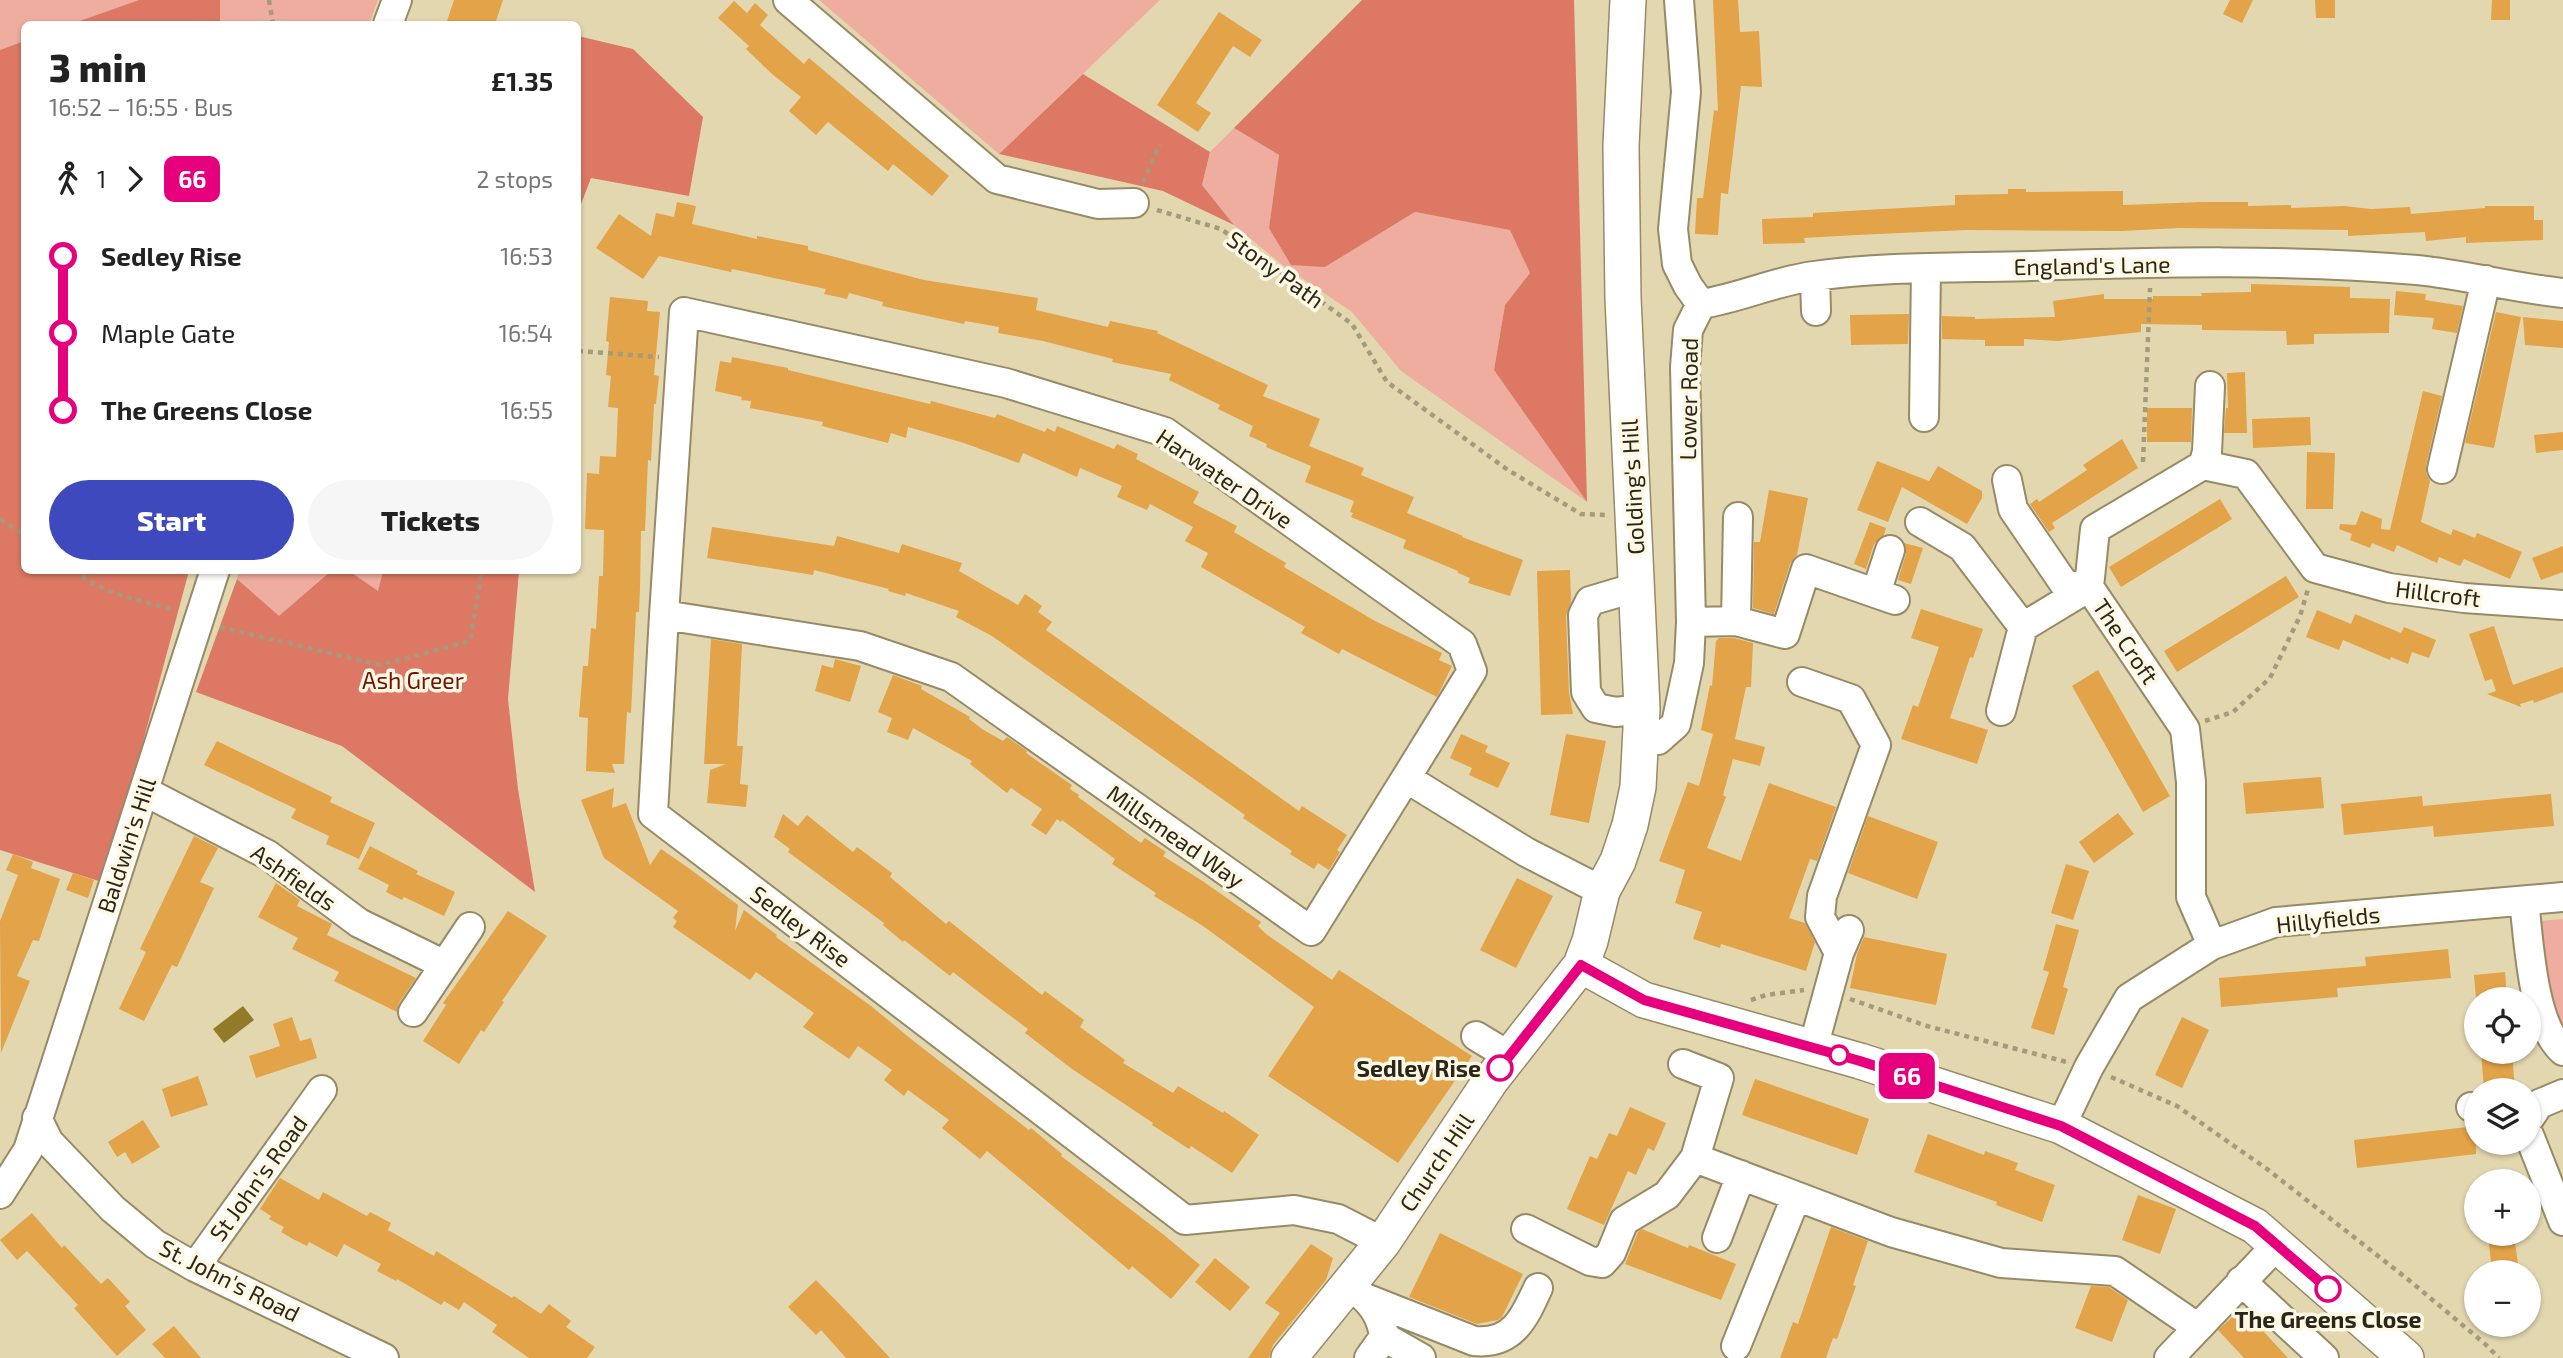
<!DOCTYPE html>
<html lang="en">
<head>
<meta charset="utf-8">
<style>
	body { margin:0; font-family:"Exo 2",sans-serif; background:#f6f6f6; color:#222; height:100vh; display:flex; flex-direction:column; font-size:26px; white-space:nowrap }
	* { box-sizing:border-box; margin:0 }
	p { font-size:23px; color:#767676 }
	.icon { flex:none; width:38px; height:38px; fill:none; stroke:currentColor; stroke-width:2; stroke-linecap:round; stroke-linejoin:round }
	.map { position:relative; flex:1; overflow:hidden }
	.drawer { position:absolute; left:21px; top:21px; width:560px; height:553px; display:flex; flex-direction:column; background:#fff; border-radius:10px; box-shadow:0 2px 5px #0004 }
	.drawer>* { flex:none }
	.badge { padding:0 14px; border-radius:10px; font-size:24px; line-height:46px }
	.buttons { position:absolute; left:2464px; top:987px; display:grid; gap:14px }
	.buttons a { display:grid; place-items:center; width:77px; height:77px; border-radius:50%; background:#fff; box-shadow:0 2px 5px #0004; font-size:35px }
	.map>.badge { position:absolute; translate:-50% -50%; box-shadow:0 0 0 4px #fff }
	.legs { display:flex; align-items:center; gap:10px; height:77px; padding:0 28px; font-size:23px }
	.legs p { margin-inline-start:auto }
	.overview { display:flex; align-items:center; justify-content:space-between; height:119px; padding:0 28px }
	h1 { font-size:38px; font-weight:800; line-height:52px }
	.button { display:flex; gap:14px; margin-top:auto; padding:14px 28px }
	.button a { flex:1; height:80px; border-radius:42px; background:#3e49bd; color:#fff; font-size:28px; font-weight:800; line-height:80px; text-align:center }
	.button a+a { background:#f6f6f6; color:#222 }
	ul { padding:0 28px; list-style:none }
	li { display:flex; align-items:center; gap:24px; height:77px; font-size:26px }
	li i { display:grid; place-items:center; width:10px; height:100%; margin:0 9px; background:currentColor }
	li i::after { content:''; width:18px; height:18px; margin:-9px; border:5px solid; border-radius:50%; background:#fff }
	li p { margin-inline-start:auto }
	li:first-child i { background:linear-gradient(#0000 50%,currentColor 0) }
	li:last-child i { background:linear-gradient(currentColor 50%,#0000 0) }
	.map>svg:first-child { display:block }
	.green { fill:#eead9e }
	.forest { fill:#dc7863 }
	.water { fill:#917a28 }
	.building { fill:#e2a349 }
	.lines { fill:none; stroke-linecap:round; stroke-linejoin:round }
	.minor-casing { stroke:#968b66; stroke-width:32 }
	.major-casing { stroke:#968b66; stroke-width:38 }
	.path { stroke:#a49a7c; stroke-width:4.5; stroke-dasharray:5 5; stroke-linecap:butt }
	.minor { stroke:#fff; stroke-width:28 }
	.major { stroke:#fff; stroke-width:35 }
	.line-1-casing { stroke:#fff; stroke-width:16 }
	.line-1 { stroke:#e6007e; stroke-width:10 }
	.stop-1-dot { fill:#fff; stroke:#e6007e; stroke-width:3.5 }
	.labels { text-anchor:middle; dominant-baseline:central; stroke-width:7; stroke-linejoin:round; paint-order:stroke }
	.street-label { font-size:23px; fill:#2b2718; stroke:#fef8e5 }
	.park-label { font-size:23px; fill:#6e1301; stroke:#fef8e5 }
	.stop-label { font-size:23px; font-weight:bold; fill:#2b2718; stroke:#fef8e5; text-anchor:end }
</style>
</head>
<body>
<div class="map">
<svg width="2563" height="1358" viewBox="0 0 2563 1358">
	<rect width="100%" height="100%" fill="#e3d7b0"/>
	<!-- green -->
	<path class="green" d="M0 0H139L71 24H24V41L0 50Z
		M220 0H378L369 24H220Z
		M819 0H1160L999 154Z
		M1234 128 1279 155 1269 228 1325 267 1415 212 1511 230 1530 273 1505 305 1494 370 1587 502 1401 371 1352 312 1281 264 1234 225 1202 185 1210 152Z
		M239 571H331L279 617 237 579Z
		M349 571H383L378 592Z
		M2563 919V1051L2527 922Z"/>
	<!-- forest -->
	<path class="forest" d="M139 0H220V24H71Z
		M1362 0H1574L1587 502 1494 370 1505 305 1530 273 1510 230 1415 212 1325 267 1291 265 1269 228 1279 155 1234 128Z
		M578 36 633 49 703 117 689 196 591 178 578 212Z
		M24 41V570L189 571 105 883 0 850V50Z
		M1083 74 1210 152 1202 185 1234 225 1163 191 999 154Z
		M331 571H349L378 591 383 571H519L508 699 518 789 535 892 342 746 196 692 237 579 279 616Z"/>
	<!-- water -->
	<path class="water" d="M243 1006 254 1020 224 1043 213 1029Z"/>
	<!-- building -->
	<path class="building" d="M454 0H503L495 24H446Z
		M1713 0H1738L1740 32 1759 31 1762 87 1741 86 1728 194 1721 193 1718 235 1695 234 1697 198H1703L1714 110 1718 111Z
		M2230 0H2253L2242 23 2223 14Z
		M2315 0H2335V18H2316Z
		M2492 0H2510V20H2491Z
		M734 1 747 13 755 3 768 15 760 25 804 64 809 58 949 176 932 196 893 164 888 171 828 122 816 135 789 111 801 97 772 74 746 49 749 46 718 18Z
		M1219 12 1262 40 1250 57 1233 46 1196 103 1211 113 1198 132 1157 105Z
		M2008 189H2026V192L2123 191V205L2203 202H2248V206L2291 205V208L2344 206 2371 209 2410 207 2411 214 2485 208V206H2534V220H2543V240L2466 243V237L2426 241 2425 232 2348 236V230L2179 228 2122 231 1966 230 1856 235 1804 238 1805 243 1763 244 1762 219 1813 217V213L1955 205V195L2008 194Z
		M677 202 696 206 692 224 757 239V236L808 246V250L924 280 1038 298 1036 310 1108 327 1110 321 1158 331 1157 333 1268 385 1263 396 1320 419 1309 446 1364 468 1361 475 1414 497 1407 513 1463 536 1462 537 1523 560 1510 596 1468 583 1470 578 1458 573V571L1403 548 1406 540 1351 517 1353 513 1350 512 1354 501 1305 482 1311 466 1266 447 1267 444 1249 436 1253 426 1218 409 1220 405 1169 380 1171 374 1112 362 1113 359 1043 341 998 333 999 327 965 321 964 324 882 306 883 302 849 293 847 299 838 297 824 294 826 289 732 269 731 272 659 256 643 279 596 248 619 214 651 236 656 213 674 217Z
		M2251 284 2350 287V298L2390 299 2389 333 2314 334V344L2287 345 2286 331 2202 330V325L2141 324V332L2058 341 2024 339V346H1985V340L1942 339V316L1975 317V319L2055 317 2053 301 2104 294V299H2153V296H2202L2201 293 2251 292Z
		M2396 291 2426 294 2425 300 2463 306 2457 333 2432 329 2434 318 2394 315Z
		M610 297 648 301 647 311 660 312 654 375 659 376 656 404H654L651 461 648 460 645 531H641L640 588 639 612H636L631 713 627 712 624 764H612L615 773 586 771 588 718 579 717 583 666H588L591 628 596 629 599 576H603L604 530 585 529 587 473 599 474 600 456 616 457 618 408 608 407 611 376 606 375 609 342 606 341Z
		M2496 312 2521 317 2494 448 2465 443Z
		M1909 314 1908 344 1851 345 1850 315Z
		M2523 317 2563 321V348L2525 345Z
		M732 357 788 368V370L930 404 931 401 995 418 997 414 1045 432 1047 428 1055 432 1057 426 1114 449 1117 444 1138 454 1136 459 1199 492 1193 503 1237 526 1234 532 1286 563 1284 567 1375 621 1442 653 1439 660 1452 666 1437 697 1342 649 1339 654 1301 633 1305 627 1201 567 1208 553 1185 541 1193 527 1150 504 1147 510 1117 497 1122 486 1080 468 1077 477 1023 453 1019 463 964 443 908 427 906 438 891 433 888 443 822 426 823 422 750 408 751 401 741 400 742 397 715 391 720 361 731 363Z
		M2245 372 2247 433H2224L2226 408H2228L2227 373Z
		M2423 391 2442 396 2426 465V473L2430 481 2421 522 2451 535 2453 529 2475 538 2477 533 2522 552 2510 579 2464 559 2460 566 2439 557 2437 563 2397 545 2394 552 2372 543 2370 548 2350 540 2352 534 2339 529 2340 524 2356 525 2361 511 2382 519 2381 529 2390 530Z
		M2147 408H2192L2191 442H2147Z
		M2310 417 2311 445 2253 448 2252 419Z
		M2563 432V450L2536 453 2534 435Z
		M2122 439 2138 468 2052 523 2055 528 2049 532 2030 504 2037 499 2039 502 2087 470 2083 465Z
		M2307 452 2335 453 2333 509H2306Z
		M1877 461 1929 481 1938 466 1982 491V498L1967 524 1902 487 1888 522 1857 510Z
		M1769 490 1808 498 1797 555 1790 564 1774 614 1753 608 1754 542H1760Z
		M2220 499 2232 519 2121 587 2109 567Z
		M1870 522 1886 528 1884 535 1874 544 1866 569 1854 564Z
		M712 527 834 546 837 536 899 553 902 544 962 563 959 571 1018 605 1025 594 1042 606 1038 612 1052 622 1046 630 1275 794 1299 811 1302 806 1347 835 1337 850 1340 852 1329 870 1318 863 1314 869 1301 861 1290 854 1292 851 1243 818 1245 815 1053 679 992 636 956 617 959 611 906 593 905 596 888 591 889 589 814 570 813 575 707 558Z
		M1904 543 1923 548 1911 584 1898 580 1906 554Z
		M2563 546V572L2541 580 2532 558Z
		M1570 570 1571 602 1566 616 1569 693 1573 714 1541 715 1537 571Z
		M2286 576 2299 597 2177 672 2164 651Z
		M1921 609 1983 629 1973 658 1970 657 1950 718 1988 730 1977 764 1901 739 1913 705 1918 707 1939 647 1911 638Z
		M2317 610 2351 624 2355 614 2401 633 2404 627 2436 640 2429 658 2412 652 2408 664 2391 657 2390 660 2343 640 2339 650 2306 637Z
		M2494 626 2513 685 2563 667V692L2534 703 2533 700 2520 704 2521 707 2487 694 2496 691 2492 679 2485 681 2469 634Z
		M1719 638H1734L1753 643 1751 687H1746L1735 739 1765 747 1760 766 1733 759 1723 795 1726 797 1707 848 1741 861 1769 783 1836 807 1817 861 1810 859 1789 918 1805 923 1815 942 1806 971 1721 944 1720 948 1693 939 1702 912 1675 903 1685 870 1659 861 1688 782 1699 786 1713 734 1701 730 1710 685 1712 686 1716 641Z
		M711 639 742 644 737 746H743L740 784 748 785 746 807 707 803 710 770 726 764H704Z
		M835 659 861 666 850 702 815 691 822 665 833 668Z
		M2098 670 2170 796 2143 812 2072 686Z
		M893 675 922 686 921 689 970 717 969 719 982 729 1003 741 1007 737 1027 751 1026 753 1072 785 1070 789 1079 795 1078 797 1141 843 1145 838 1166 852 1163 856 1201 880 1261 922 1258 926 1266 934 1332 980 1339 970 1472 1056 1398 1163 1268 1076 1314 1007 1203 926 1154 896 1156 893 1112 864 1115 859 1062 820 1061 822 1057 819 1046 835 1031 825 1042 809 1011 788 1007 793 970 764 972 761 913 728 908 740 887 732 892 718 878 712Z
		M1461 734 1488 746 1485 752 1510 763 1498 788 1469 775 1472 768 1450 758Z
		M1566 734 1606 741 1589 823 1550 815Z
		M217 741 332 797 330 802 375 823 359 859 326 844 329 836 291 818 296 809 204 765Z
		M2321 777 2324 808 2246 814 2243 783Z
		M614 788 612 808 626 803 650 865 661 849 690 869 738 905 735 931 744 910 777 935 776 937 871 1006 916 1043 1029 1130 1031 1128 1062 1154 1061 1156 1164 1235 1200 1265 1171 1299 1132 1266 1129 1270 987 1151 980 1159 942 1128 949 1120 908 1090 904 1096 884 1080 892 1070 858 1046 849 1059 803 1027 814 1013 756 972 750 980 673 927 677 921 673 918 678 911 604 858 581 800Z
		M2551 794 2554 826 2434 837 2433 826 2344 835 2341 804 2422 796 2423 806Z
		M2118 813 2134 834 2094 863 2079 842Z
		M783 814 798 826 807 815 853 852 857 847 892 873 890 877 946 924 949 921 1042 995 1045 991 1084 1020 1080 1027 1125 1060 1123 1063 1173 1093 1178 1086 1223 1113 1224 1111 1259 1135 1232 1173 1191 1146 1189 1149 1152 1125 1153 1123 1072 1069 1025 1033 1028 1029 993 1003 953 972 950 976 904 940 903 942 883 925 884 923 788 852 790 849 774 837Z
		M1868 816 1938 842 1917 899 1848 873Z
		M194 836 218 848 200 882 214 888 177 967 172 965 144 1021 119 1009 146 952 140 949Z
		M370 846 418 871 416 874 455 892 444 916 404 897 402 900 386 892 389 885 358 869Z
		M13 854 33 862 31 868 60 879 39 941 33 940 17 976 30 981 1 1053 0 921 18 875 6 870Z
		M2066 864 2089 871 2073 920 2051 913Z
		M73 873 94 880 88 898 66 890Z
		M1517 878 1553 896 1516 968 1480 950Z
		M276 883 300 900 297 906 332 924 327 935 416 978 399 1003 397 1012 334 981 339 972 292 949 298 938 258 917Z
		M508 911 547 936 502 1001 504 1002 484 1032 481 1030 459 1064 423 1041 446 1005 443 1003Z
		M2056 924 2079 930 2063 987 2068 989 2054 1035 2031 1028 2049 972 2043 970Z
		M1864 937 1947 954 1936 1005 1850 988 1857 954Z
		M2448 949 2451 978 2337 988 2338 997 2221 1007 2219 978 2366 966 2365 957Z
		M2505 972 2507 999H2476L2474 975Z
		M292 1017 300 1041 311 1038 317 1058 256 1078 249 1056 280 1046 273 1024Z
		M2182 1017 2209 1030 2182 1088 2155 1075Z
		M2481 1052H2512L2515 1090H2484Z
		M198 1076 208 1105 171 1117 162 1089Z
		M1755 1079 1869 1119 1857 1155 1742 1115Z
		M1630 1107 1666 1123 1654 1151 1648 1148 1636 1175 1628 1171 1604 1225 1567 1209 1590 1156 1597 1159 1609 1133 1617 1136Z
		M143 1120 160 1147 132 1164 125 1152 117 1157 108 1142Z
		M2476 1126V1154L2357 1168 2354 1140Z
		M1928 1134 1984 1155 1985 1151 2018 1163 2015 1170 2055 1185 2042 1222 1996 1205 1997 1202 1914 1172Z
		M280 1178 319 1200 323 1192 367 1216 370 1212 391 1223 388 1230 434 1256 436 1251 512 1298 514 1296 541 1314 549 1304 571 1321 566 1327 595 1347 587 1358H529L492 1332 497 1325 464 1302 459 1310 444 1301 441 1305 397 1279 396 1281 377 1271 381 1264 344 1244 337 1257 309 1242 307 1246 293 1239 281 1232 284 1227 269 1219 271 1216 260 1209Z
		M2138 1195 2176 1209 2160 1254 2122 1240Z
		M32 1213 62 1248 64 1245 101 1284 108 1278 130 1302 125 1306 146 1330 117 1356 74 1308 78 1305 27 1251 17 1260 0 1240Z
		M1831 1227 1868 1241 1853 1285 1856 1286 1837 1339 1833 1338 1826 1358H1780L1793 1322 1798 1324Z
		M1642 1229 1688 1248 1689 1245 1736 1264 1721 1300 1625 1264 1638 1232Z
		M1440 1233 1523 1274 1502 1317 1498 1320 1477 1324 1409 1297Z
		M2488 1234H2514L2519 1272H2492Z
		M1311 1244 1333 1258 1326 1280 1273 1345 1269 1358H1248L1280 1313 1265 1303Z
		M1215 1258 1250 1287 1230 1311 1195 1282Z
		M816 1280 852 1317 890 1358H846L821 1330 816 1335 788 1307Z
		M2091 1286 2109 1287 2128 1300 2112 1342 2075 1328Z
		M2238 1312 2247 1322 2251 1318 2288 1358H2244L2218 1330Z
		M174 1326 201 1358H165L152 1344Z"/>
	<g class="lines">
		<defs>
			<path id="minor" d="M788 0 997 179 1098 204 1134 203
				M388 24 397 0
				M1815 276 1816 311
				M1701 304C1740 298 1775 281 1814 276 1885 266 1959 268 2031 266 2159 262 2289 259 2417 270 2466 275 2514 288 2563 293
				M1924 417 1926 269
				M2203 465 2207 452 2210 386
				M2442 469 2486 280
				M2007 480 2013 509 2065 585 2089 587
				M1920 522 1962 547 2023 627
				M1637 587 1590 601 1583 615 1586 692 1596 708 1616 712 1642 709
				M1876 593 1890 550
				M664 615 860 646 951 677 1311 931 1406 778 1526 852 1602 891
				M1736 621 1738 517
				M1691 622 1736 621 1785 634 1806 569 1895 600
				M1802 682 1851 699 1876 745 1822 896 1820 917 1839 953
				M2001 711 2023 627 2089 587
				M1641 739 1658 740 1676 724 1689 663 1691 622 1685 367 1688 330 1701 304 1688 286 1677 264 1673 229 1686 92 1679 0
				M144 791 268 855 359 923 443 964
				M2524 901C2529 941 2532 1024 2563 1051
				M2212 945 2191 897V782L2185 729 2089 587 2095 529 2203 465 2246 474 2315 568 2389 588 2464 598 2563 605
				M413 1012 470 927
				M1476 1036 1509 1056
				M1813 1048 1839 953 1849 930
				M2471 1107 2476 1109
				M37 1118 49 1142 113 1209 155 1244 195 1267 384 1358
				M2529 1119 2539 1104 2563 1094
				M2061 1126 2089 1067 2129 998 2212 945 2276 922 2563 897
				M2529 1135 2563 1221
				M1695 1158 1891 1232 2001 1263 2115 1271 2197 1327
				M0 1194 28 1150 215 570
				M1526 1229 1590 1261 1602 1263 1611 1253 1624 1221 1667 1195 1695 1158 1719 1078 1683 1064
				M1717 1238 1741 1175
				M1383 1242 1338 1219 1294 1210 1185 1220 653 814 664 615 684 312 1006 383 1165 432 1462 644 1472 671 1406 778
				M195 1267 322 1090
				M2241 1281 2324 1358
				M1360 1294C1374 1305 1382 1319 1384 1337L1369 1358
				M1365 1298 1474 1341C1512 1345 1524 1319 1538 1288
				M1384 1337 1421 1358
				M1736 1346 1796 1197
				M2169 1358 2278 1244"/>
			<path id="major" d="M1581 965 1644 1000 1860 1061 2061 1126 2255 1226 2406 1358
				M1289 1358 1383 1242 1491 1080 1581 965 1590 941 1602 891 1618 861 1630 825 1638 787 1642 709 1623 298 1621 146 1628 0"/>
		</defs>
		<!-- minor casing -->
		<use href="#minor" class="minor-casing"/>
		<!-- major casing -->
		<use href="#major" class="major-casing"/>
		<!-- path -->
		<path class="path" d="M269 0 273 24
			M1143 182 1160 144
			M1157 210 1221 229 1352 324 1387 382 1508 470 1581 514 1605 515
			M578 351 659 357
			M2143 462 2150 288
			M0 520 24 534
			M74 570C103 594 140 601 176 610
			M220 627 380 665 470 641 482 570
			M2205 721 2233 712 2270 678 2300 616 2308 589
			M1850 999 1927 1026 2067 1062
			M1751 1000 1766 995 1804 990
			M2111 1077 2177 1106 2267 1169 2410 1281 2484 1343 2499 1358"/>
		<!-- minor -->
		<use href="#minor" class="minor"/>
		<!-- major -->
		<use href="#major" class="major"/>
	</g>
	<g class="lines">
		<defs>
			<path id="line-1" d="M1500 1068 1581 965 1644 1000 1860 1061 2061 1126 2255 1226 2328 1289"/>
		</defs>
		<!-- line-1 casing -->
		<use href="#line-1" class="line-1-casing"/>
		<!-- line-1 -->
		<use href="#line-1" class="line-1"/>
	</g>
	<!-- markers -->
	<g class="stop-1-dot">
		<circle cx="1839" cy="1055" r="9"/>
		<circle cx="1500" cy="1068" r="12"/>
		<circle cx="2328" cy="1289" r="12"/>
	</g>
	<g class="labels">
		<!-- street labels -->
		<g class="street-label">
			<text transform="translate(2092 265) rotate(-1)">England's Lane</text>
			<text transform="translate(1276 269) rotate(36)">Stony Path</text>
			<text transform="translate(1688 399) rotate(-89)">Lower Road</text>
			<text transform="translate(1225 478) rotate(34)">Harwater Drive</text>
			<text transform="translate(1632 487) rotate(-93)">Golding's Hill</text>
			<text transform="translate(2438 593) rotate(7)">Hillcroft</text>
			<text transform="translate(2126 641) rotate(56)">The Croft</text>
			<text transform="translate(1176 836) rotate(35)">Millsmead Way</text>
			<text transform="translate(126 845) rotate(-72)">Baldwin's Hill</text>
			<text transform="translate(294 877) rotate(35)">Ashfields</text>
			<text transform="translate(2328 919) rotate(-6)">Hillyfields</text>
			<text transform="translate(801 926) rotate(37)">Sedley Rise</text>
			<text transform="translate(1436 1162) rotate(-56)">Church Hill</text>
			<text transform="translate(258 1178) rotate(-54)">St John's Road</text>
			<text transform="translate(230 1280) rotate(27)">St. John's Road</text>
		</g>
		<!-- park labels -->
		<g class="park-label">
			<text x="413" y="680">Ash Greer</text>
		</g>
		<!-- stop labels -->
		<g class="stop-label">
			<text x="1481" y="1068">Sedley Rise</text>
			<text x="2328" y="1319" text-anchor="middle">The Greens Close</text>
		</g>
	</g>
</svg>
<div class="buttons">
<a><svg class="icon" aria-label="locate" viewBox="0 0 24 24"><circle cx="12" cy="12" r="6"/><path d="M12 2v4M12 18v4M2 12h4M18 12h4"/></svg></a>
<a><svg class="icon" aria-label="layers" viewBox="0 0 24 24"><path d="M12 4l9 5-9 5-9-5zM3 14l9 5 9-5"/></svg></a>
<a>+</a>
<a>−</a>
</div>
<b class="badge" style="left:1907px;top:1076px;background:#e6007e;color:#fff">66</b>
<section class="drawer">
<div class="overview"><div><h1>3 min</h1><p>16:52 – 16:55 · Bus</p></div><b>£1.35</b></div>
<div class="legs"><svg class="icon" aria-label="walk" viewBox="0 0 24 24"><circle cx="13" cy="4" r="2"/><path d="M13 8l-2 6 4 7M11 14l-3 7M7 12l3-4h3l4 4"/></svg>1<svg class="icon" aria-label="forward" viewBox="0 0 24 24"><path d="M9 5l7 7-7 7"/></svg><b class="badge" style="background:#e6007e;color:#fff">66</b><p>2 stops</p></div>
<ul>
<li><i style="color:#e6007e"></i><b>Sedley Rise</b><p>16:53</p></li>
<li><i style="color:#e6007e"></i><span>Maple Gate</span><p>16:54</p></li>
<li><i style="color:#e6007e"></i><b>The Greens Close</b><p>16:55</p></li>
</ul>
<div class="button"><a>Start</a><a>Tickets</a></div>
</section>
</div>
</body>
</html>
